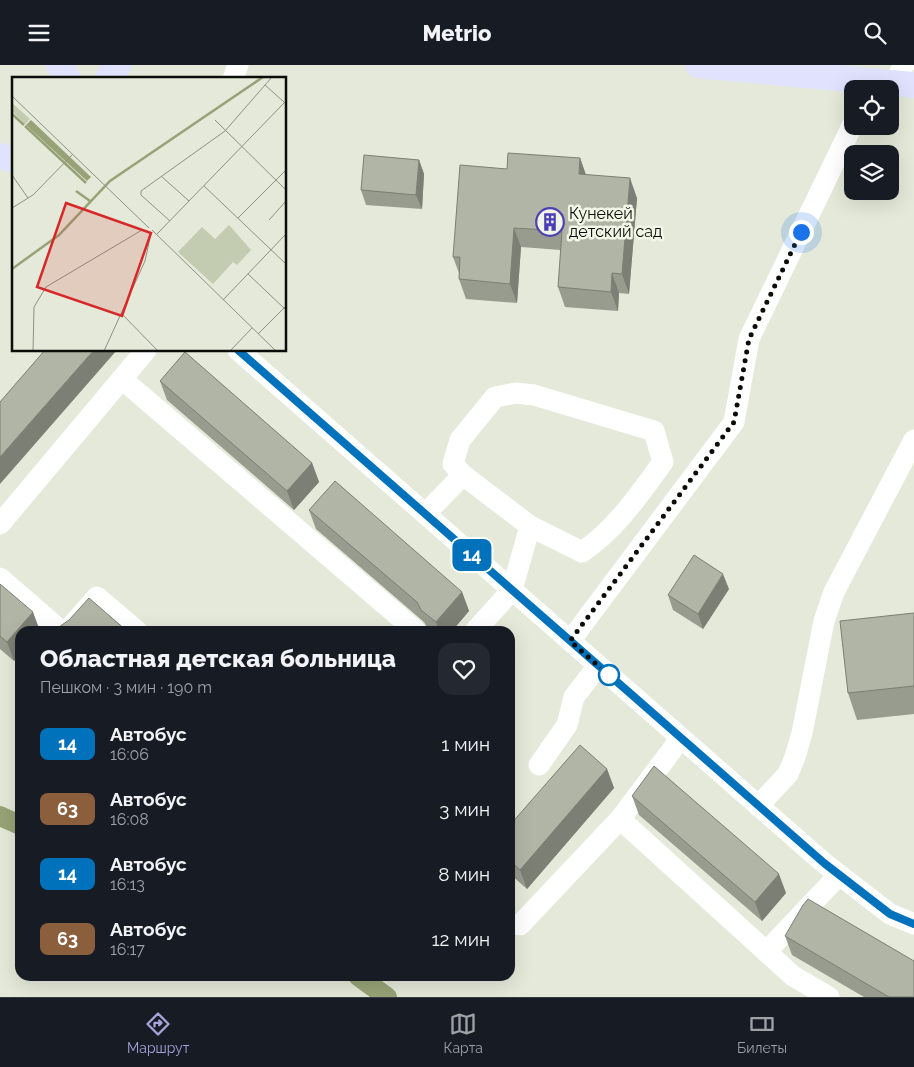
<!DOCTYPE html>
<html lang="ru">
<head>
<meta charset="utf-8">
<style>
	body { margin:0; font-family:Raleway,sans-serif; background:#242831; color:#f1f3f6; height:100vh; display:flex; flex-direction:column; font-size:19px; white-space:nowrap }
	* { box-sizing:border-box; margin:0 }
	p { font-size:16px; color:#9ea1a6 }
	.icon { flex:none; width:28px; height:28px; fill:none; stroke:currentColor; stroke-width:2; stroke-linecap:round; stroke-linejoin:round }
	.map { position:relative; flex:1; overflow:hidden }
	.details { position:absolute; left:15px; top:561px; width:500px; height:355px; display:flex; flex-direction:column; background:#171b24; border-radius:15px; box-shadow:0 5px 20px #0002 }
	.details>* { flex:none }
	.badge { padding:0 10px; border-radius:8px; font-size:18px; line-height:32px }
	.controls { position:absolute; left:844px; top:15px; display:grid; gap:10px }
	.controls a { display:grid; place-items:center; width:55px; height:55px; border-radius:10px; background:#171b24; box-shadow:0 5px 20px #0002; font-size:25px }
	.you { position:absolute; width:25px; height:25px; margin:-12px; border:4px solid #fff; border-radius:50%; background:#1a73e8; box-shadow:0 0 0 8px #1a73e833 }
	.map>.badge { position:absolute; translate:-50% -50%; box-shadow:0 0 0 2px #fff }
	.round { display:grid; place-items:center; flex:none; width:52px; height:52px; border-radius:15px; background:#242831 }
	.summary { display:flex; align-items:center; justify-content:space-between; height:85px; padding:0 25px }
	h1 { font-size:24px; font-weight:800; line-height:38px }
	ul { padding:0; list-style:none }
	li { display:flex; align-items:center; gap:15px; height:65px; padding:0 25px }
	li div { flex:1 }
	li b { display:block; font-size:19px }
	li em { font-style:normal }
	li .badge { min-width:55px; font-weight:700; text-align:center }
	header { display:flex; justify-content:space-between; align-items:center; height:65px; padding:0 25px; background:#171b24; font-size:22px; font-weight:800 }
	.dock { display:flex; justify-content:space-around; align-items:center; height:70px; border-top:1px solid #363941; background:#171b24; font-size:14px; color:#9ea1a6 }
	.dock a { display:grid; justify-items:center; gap:2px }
	.dock .on { color:#a7a2da }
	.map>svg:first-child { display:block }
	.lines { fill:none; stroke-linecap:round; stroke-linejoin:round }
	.canal { stroke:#97a376; stroke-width:20 }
	.minor { stroke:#fff; stroke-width:21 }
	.major { stroke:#e1e3fe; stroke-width:26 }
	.wall { fill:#979c8e }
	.shaded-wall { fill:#7b7f74 }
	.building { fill:#b0b5a5; stroke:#7b7f74 }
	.line-casing { stroke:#fff; stroke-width:11 }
	.line { stroke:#0072bc; stroke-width:8 }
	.walk { stroke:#0b0d08; stroke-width:5; stroke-dasharray:0 9 }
	.stop-dot { fill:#fff; stroke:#0072bc; stroke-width:2.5 }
	.labels { text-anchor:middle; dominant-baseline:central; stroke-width:5; stroke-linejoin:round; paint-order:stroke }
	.poi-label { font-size:16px; fill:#0b0d08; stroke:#f1f6e6; text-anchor:start }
	.inset-river { fill:none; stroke:#97a376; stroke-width:2.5 }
	.inset-road { fill:none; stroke:#8d9185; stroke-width:1 }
	.view { fill:#d62828; fill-opacity:0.15; stroke:#d62828; stroke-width:2.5 }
	.inset-edge { fill:none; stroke:#0b0d08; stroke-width:2.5 }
</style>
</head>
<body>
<header><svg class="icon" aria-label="menu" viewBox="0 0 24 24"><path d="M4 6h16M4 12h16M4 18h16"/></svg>Metrio<svg class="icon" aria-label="search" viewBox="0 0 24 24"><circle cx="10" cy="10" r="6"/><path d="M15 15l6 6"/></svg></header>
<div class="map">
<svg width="914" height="932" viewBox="0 0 914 932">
	<rect width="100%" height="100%" fill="#e4e9d9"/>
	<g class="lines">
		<!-- canal -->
		<path class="canal" d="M0 751 20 760
			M358 911 387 932"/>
		<!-- minor -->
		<path class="minor" d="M233 14 238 0
			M894 18 904 0
			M238 285 824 798 890 849 914 859
			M122 314 416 566
			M425 449 463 410
			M0 459 146 285
			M0 513 61 566
			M67 566 97 532 137 566
			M475 566 512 525 530 461 463 410 453 399 460 375 495 332 516 328 534 330 654 366 663 397C639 430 616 464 582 487L530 461
			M570 576 734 357 749 274 852 61
			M539 700 567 660 574 632 598 601
			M758 741 788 709 795 692 802 668 824 556 834 527 914 375
			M620 754 793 911 829 932
			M520 860 620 754 681 673
			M766 887 839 810"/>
		<!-- major -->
		<path class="major" d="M59 0 68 14
			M698 0 914 20
			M107 14 119 0
			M0 91 14 95"/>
	</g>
	<!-- wall -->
	<path class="wall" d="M580 93 586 110 637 133 629 229 619 228 618 246 565 242 558 222 561 185 521 182 517 238 466 234 459 214V208L453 192Z
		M419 95 424 109 422 144 366 140 361 125Z
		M160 316 312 398 319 417 294 445 167 335Z
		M309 445 462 527 469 546 452 566H431L428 564 424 557 316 464Z
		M0 519 40 566H20L14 596 0 584Z
		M729 524 703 564 673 545 668 530Z
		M914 548V649L857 655 848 628Z
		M607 704 614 723 527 824 510 809V760Z
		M632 731 786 828 762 856 639 750Z
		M785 871 914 932H864L792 890Z"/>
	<!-- shaded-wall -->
	<path class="shaded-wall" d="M580 93 587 113 579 109Z
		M419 95 424 109 422 144 416 130Z
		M630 113 637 133 629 229 622 209Z
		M514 163 521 182 517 238 510 219Z
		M612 208 619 228 618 246 611 227Z
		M94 285H117L0 419V392Z
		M312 398 319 417 294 445 287 426Z
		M723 509 729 524 703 564 698 549Z
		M462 527 469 546 452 566H439L436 557Z
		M33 547 40 566H20V589L14 596 7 577Z
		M607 704 614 723 527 824 520 805Z
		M779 809 786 828 762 856 755 837Z"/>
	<!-- building -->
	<path class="building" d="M508 88 580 93 579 109 630 113 622 209 612 208 611 227 558 222 562 166 514 163 510 219 459 214 460 192H453L460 100 507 104Z
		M364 90 419 95 416 130 361 125Z
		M45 285H94L0 392V337Z
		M185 287 312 398 287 426 160 316Z
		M335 416 462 527 436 557 421 545 417 537 309 445Z
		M694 490 723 509 698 549 668 530Z
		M0 519 33 547 7 577 0 571Z
		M89 533 127 566H65L59 562 69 555Z
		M914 548V621L848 628 840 556Z
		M580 680 607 704 520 805 510 796V760Z
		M654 701 779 809 755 837 632 731Z
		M808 834 914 896V932H889L785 871 803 840Z"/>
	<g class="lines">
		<defs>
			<path id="line" d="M238 285 824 798 890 849 914 859"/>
		</defs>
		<!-- line casing -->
		<use href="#line" class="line-casing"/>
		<!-- line -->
		<use href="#line" class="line"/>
		<!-- walk -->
		<path class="walk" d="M609 610 612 613 570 576 734 357 749 274 801 167"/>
	</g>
	<!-- icons -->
	<defs>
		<symbol id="building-ring" viewBox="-11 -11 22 22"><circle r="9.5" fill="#f1f6e6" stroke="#4d40b7" stroke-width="1.5"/><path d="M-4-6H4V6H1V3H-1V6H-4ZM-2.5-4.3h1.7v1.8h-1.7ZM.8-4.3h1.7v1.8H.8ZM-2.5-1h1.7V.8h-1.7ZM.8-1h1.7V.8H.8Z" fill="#4d40b7"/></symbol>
	</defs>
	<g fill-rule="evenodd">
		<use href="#building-ring" x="534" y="141" width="32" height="32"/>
	</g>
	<!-- markers -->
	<circle class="stop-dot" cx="609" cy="610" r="10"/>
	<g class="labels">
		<!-- poi labels -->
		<g class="poi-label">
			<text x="569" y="148">Кунекей<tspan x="569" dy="18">детский сад</tspan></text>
		</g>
	</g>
	<!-- overview -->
	<g transform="translate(12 12)">
		<rect width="274" height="274" fill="#e4e9d9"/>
		<path d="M0 26 18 42 13 47 0 34ZM217 148 239 173 225 188 221 185 201 207 166 175 190 150 203 162Z" fill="#c3cbb0"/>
		<path d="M19 43 79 100 75 104 14 48Z" fill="#97a376"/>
		<path class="inset-river" d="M0 37 12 48M13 49 74 106M64 114 78 124M0 192 47 158 98 104 251 0"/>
		<path class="inset-road" d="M253 8 272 25M0 19 137 151M203 43 274 113M0 98 16 121M149 99 177 124M192 109 274 187M0 131 21 118 61 77M226 141 274 93M257 143 274 124M158 144 129 118V114L213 54 260 0M140 153 264 274M144 158 274 24M236 197 274 233M211 223 274 157M109 236 146 274M246 257 274 229M21 274 22 230 34 210 130 153M92 274 133 184 138 161M218 274 240 251"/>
		<path class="view" d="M54 126 139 156 110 239 25 210Z"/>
		<rect width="274" height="274" class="inset-edge"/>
	</g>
</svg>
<div class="controls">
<a><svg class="icon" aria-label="locate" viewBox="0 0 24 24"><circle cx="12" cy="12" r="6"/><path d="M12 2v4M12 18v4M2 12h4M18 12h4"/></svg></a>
<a><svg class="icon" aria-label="layers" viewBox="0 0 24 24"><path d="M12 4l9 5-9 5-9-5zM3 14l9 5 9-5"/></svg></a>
</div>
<div class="you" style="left:801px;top:167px"></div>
<b class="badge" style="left:472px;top:490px;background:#0072bc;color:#fff">14</b>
<section class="details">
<div class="summary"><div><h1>Областная детская больница</h1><p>Пешком · 3 мин · 190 m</p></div><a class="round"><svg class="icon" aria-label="heart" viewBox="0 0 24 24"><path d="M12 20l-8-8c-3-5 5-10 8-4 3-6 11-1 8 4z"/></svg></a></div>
<ul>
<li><span class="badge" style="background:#0072bc;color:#fff">14</span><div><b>Автобус</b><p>16:06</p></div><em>1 мин</em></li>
<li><span class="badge" style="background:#8b5e3c;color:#fff">63</span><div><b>Автобус</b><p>16:08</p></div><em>3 мин</em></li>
<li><span class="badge" style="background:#0072bc;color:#fff">14</span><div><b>Автобус</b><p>16:13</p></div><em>8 мин</em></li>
<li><span class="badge" style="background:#8b5e3c;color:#fff">63</span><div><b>Автобус</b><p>16:17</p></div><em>12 мин</em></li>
</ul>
</section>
</div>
<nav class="dock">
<a class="on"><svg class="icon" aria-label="directions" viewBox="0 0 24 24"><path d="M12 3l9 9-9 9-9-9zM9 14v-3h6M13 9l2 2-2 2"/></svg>Маршрут</a>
<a><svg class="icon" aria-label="map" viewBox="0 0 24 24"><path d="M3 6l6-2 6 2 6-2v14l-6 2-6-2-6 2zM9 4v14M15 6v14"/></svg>Карта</a>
<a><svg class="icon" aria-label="tickets" viewBox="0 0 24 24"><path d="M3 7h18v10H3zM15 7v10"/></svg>Билеты</a>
</nav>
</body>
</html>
